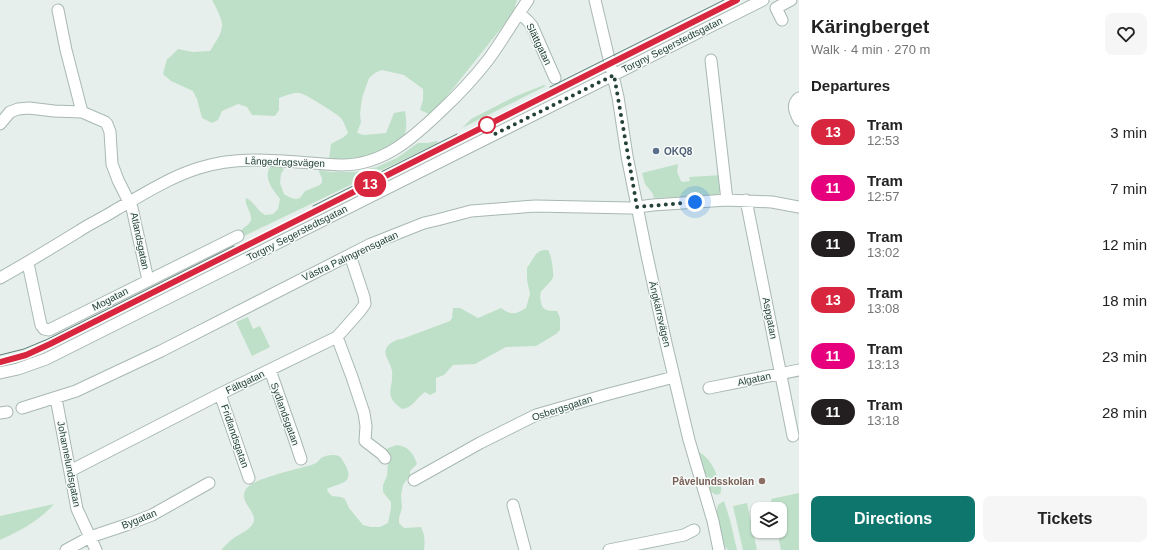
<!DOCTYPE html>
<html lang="en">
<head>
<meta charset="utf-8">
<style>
	body { margin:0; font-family:Arial,sans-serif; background:#f6f6f6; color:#222; height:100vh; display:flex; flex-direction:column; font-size:15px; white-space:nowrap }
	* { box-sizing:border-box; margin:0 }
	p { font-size:13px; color:#767676 }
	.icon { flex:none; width:22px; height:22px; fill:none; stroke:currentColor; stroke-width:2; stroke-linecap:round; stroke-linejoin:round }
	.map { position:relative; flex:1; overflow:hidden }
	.panel { display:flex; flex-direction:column; background:#fff; width:360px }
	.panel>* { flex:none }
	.badge { padding:0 8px; border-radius:13px; font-size:14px; line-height:26px }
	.tools { position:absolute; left:751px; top:502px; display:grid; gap:8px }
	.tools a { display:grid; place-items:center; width:36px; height:36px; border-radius:8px; background:#fff; box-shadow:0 1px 3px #0004; font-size:20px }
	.you { position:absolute; width:20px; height:20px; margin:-10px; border:3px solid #fff; border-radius:50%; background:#1a73e8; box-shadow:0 0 0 6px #1a73e833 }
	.map>.badge { position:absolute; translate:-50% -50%; box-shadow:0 0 0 2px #fff }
	h2 { padding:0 12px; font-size:15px; line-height:36px }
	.round { display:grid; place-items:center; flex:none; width:42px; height:42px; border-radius:8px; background:#f6f6f6 }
	.headline { display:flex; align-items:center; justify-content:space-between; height:68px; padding:0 12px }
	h1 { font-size:19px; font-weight:700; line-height:30px }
	.cta { display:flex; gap:8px; margin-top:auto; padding:8px 12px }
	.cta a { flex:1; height:46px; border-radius:8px; background:#0f766e; color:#fff; font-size:16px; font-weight:700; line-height:46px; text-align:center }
	.cta a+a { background:#f6f6f6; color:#222 }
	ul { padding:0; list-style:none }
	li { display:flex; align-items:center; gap:12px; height:56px; padding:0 12px }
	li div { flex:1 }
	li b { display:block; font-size:15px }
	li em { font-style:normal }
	li .badge { min-width:44px; font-weight:700; text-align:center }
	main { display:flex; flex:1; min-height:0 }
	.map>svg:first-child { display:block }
	.green { fill:#bfe0c8 }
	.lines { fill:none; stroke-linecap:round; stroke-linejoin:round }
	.minor-casing { stroke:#a8b8b2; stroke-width:13 }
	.minor { stroke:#fff; stroke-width:11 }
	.tram { stroke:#5f7d75; stroke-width:1 }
	.line-casing { stroke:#fff; stroke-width:9 }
	.line { stroke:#d7263d; stroke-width:6 }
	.walk { stroke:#24423a; stroke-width:4; stroke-dasharray:0 7.2 }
	.stop-dot { fill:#fff; stroke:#d7263d; stroke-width:2 }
	.service-dot { fill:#5c6f8a; stroke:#f7fbf9; stroke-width:1.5 }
	.education-dot { fill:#8d6e63; stroke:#f7fbf9; stroke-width:1.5 }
	.labels { text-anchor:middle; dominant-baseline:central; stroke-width:3; stroke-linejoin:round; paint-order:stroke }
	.street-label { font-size:10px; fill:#24423a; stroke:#f7fbf9 }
	.service-label { font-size:10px; font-weight:bold; fill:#4e5e75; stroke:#f7fbf9; text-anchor:start }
	.education-label { font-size:10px; font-weight:bold; fill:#785e54; stroke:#f7fbf9; text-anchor:end }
</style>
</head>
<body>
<main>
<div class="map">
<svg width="799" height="550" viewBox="0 0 799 550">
	<rect width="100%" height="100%" fill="#e6efeb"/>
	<!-- green -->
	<path class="green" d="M212 0H517L514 10 503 26 435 111 429 114 420 110 423 100V89L404 75 382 70 375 73 369 78 362 98 360 114 361 122 357 133 364 135 386 133 394 113 405 111C407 121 407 131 403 140 391 146 379 153 366 157 354 160 341 159 329 159L331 144C337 140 343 139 348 133 346 128 344 121 340 117 335 113 306 94 300 93 294 92 285 96 279 98V110L275 116 252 115 247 107 238 104 222 111 218 120 212 123 202 118 197 99 193 91 171 81 163 74 167 59 170 57 178 49 193 52 210 51C214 44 223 33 222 24 221 17 216 7 212 0Z
		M544 85 546 86 462 128 471 119 514 97Z
		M437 141 438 143 244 236 242 235 240 232C243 227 250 225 251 220 252 212 244 205 246 198 254 201 257 211 265 215L273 214 278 209 280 199C273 190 263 178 270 167H281L284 169 281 174 280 183 284 194 291 198 296 199 300 198 305 191 320 185 322 182V178L319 172V170L331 172H355L364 170 377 167 397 158 418 143H428Z
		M678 164 677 172 681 181 683 182 690 181 689 177 722 175C722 184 724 191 716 196L654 198 653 194 645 184 642 173Z
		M544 250H548C551 254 554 272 553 277 551 283 544 287 541 292 540 295 540 299 541 302 542 311 549 311 557 311L560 318V330L556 334 536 346 506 347 475 364 453 365 444 375 436 378V392L430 395 425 392C416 398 413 408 402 409 382 395 394 389 392 371 390 360 379 352 391 343 394 341 398 339 402 339 418 333 434 327 450 321L452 318 453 308H460L478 318 501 308C512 316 516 314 526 308L530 294 527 280V268L536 254 540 251Z
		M248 317 253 329 260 326 270 347 252 356 236 322Z
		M397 445C408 446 414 454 417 464L410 471V475L403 485 401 495 402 508 399 518V523L404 528 421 527C425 535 425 541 424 550H221C225 546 229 541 234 538 239 534 248 531 252 525 261 513 237 503 246 489 253 478 300 469 314 464 317 463 319 460 321 458 326 455 334 454 339 456 342 458 344 463 346 466 355 485 337 483 327 489L328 492 332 496 341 497 345 499 349 508 363 525 371 527H380L388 523 391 508V502L383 492V485L387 476 388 463 386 451 388 448Z
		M695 449C708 457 713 464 718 479 720 484 723 488 720 494L716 495 710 491Z
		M799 493V550H781L777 531H780V509H773L771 499Z
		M724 501 730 520 737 550H728L723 544 716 513 718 505Z
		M747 503 757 550H743L733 506Z
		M54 504C39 521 20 531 0 540V516Z"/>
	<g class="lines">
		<defs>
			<path id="minor" d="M595 0 618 97 627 156 646 251 666 343 689 440 713 521 719 550
				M58 10 66 50 82 112
				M519 13 528 21 532 26 555 78
				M782 20 776 8 791 0
				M711 60 727 200
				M799 98C791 105 795 112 799 120
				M0 124 10 112 18 109 29 108 54 111 82 112 105 122 107 124 110 132 112 164 118 180 132 208 148 280
				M746 200 793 436
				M26 263 29 268 41 325 44 329 49 330 238 236
				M0 278C27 263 53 247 79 231 91 223 105 217 117 209 144 194 170 177 199 168 245 153 293 163 340 165 383 166 414 137 443 109 459 94 474 78 488 60 502 41 514 20 528 0
				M337 337 352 377 364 413 366 426 365 441 382 454 385 458
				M270 370 295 441 301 459
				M0 373 18 369 46 359 763 0
				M709 388 799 370
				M220 394 249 478
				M56 398 77 509 96 550
				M22 408 76 391 161 351 371 244 424 223 437 220 471 211 535 206 630 208 653 205 727 200 772 202 799 207
				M0 413 7 412
				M70 471 220 394 337 337 360 311 365 304 364 297 350 255
				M414 480 480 443 536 415 609 394 674 377
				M513 505 525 550
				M66 550 90 537 126 525 152 515 209 483
				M609 550 684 535 694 530"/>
		</defs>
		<!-- minor casing -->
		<use href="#minor" class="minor-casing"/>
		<!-- minor -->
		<use href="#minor" class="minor"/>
		<!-- tram -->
		<path class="tram" d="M550 87 724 0
			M313 206 457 134
			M0 355 24 349 48 339 234 246
			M0 362 15 358 50 345 737 0"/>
	</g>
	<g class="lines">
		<defs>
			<path id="line" d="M0 362 26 355 50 344 737 0"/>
		</defs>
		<!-- line casing -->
		<use href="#line" class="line-casing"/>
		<!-- line -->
		<use href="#line" class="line"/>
		<!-- walk -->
		<path class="walk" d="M487 125 493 135 614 75 637 207 695 202"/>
	</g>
	<!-- markers -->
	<circle class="stop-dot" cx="487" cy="125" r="8"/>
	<circle class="service-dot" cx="656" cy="151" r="4"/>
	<circle class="education-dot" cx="762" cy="481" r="4"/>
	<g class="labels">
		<!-- street labels -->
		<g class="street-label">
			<text transform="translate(539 44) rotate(64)">Slättgatan</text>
			<text transform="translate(672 45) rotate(-27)">Torgny Segerstedtsgatan</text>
			<text transform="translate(285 162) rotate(2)">Långedragsvägen</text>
			<text transform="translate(297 233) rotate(-27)">Torgny Segerstedtsgatan</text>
			<text transform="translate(140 241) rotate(78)">Atlandsgatan</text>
			<text transform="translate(350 256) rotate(-25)">Västra Palmgrensgatan</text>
			<text transform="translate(110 299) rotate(-27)">Mogatan</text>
			<text transform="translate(660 314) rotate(77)">Ängkärrsvägen</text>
			<text transform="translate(770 318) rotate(79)">Aspgatan</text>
			<text transform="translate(754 379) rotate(-12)">Algatan</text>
			<text transform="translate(245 382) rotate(-26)">Fältgatan</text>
			<text transform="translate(562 408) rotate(-18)">Osbergsgatan</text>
			<text transform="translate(285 414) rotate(70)">Sydlandsgatan</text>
			<text transform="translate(235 436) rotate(71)">Fridlandsgatan</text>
			<text transform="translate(69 464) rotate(79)">Johannelundsgatan</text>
			<text transform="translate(139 519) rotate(-22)">Bygatan</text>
		</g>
		<!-- service labels -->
		<g class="service-label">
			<text x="664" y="151">OKQ8</text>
		</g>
		<!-- education labels -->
		<g class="education-label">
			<text x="754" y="481">Påvelundsskolan</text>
		</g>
	</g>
</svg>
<div class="tools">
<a><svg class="icon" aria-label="layers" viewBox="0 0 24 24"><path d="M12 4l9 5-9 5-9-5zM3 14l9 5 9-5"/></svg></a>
</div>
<div class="you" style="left:695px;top:202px"></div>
<b class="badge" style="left:370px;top:184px;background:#d7263d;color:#fff">13</b>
</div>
<section class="panel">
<div class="headline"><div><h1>Käringberget</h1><p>Walk · 4 min · 270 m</p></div><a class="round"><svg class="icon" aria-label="heart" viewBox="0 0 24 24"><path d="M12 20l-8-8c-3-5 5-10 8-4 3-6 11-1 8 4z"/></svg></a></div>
<h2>Departures</h2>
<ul>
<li><span class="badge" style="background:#d7263d;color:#fff">13</span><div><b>Tram</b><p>12:53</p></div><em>3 min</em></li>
<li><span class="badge" style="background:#e6007e;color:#fff">11</span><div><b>Tram</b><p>12:57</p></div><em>7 min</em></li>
<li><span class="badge" style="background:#231f20;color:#fff">11</span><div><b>Tram</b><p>13:02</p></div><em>12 min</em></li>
<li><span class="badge" style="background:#d7263d;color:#fff">13</span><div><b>Tram</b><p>13:08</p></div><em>18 min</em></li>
<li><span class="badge" style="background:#e6007e;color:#fff">11</span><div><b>Tram</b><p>13:13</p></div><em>23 min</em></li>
<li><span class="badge" style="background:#231f20;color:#fff">11</span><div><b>Tram</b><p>13:18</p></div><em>28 min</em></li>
</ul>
<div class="cta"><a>Directions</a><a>Tickets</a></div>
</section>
</main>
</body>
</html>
